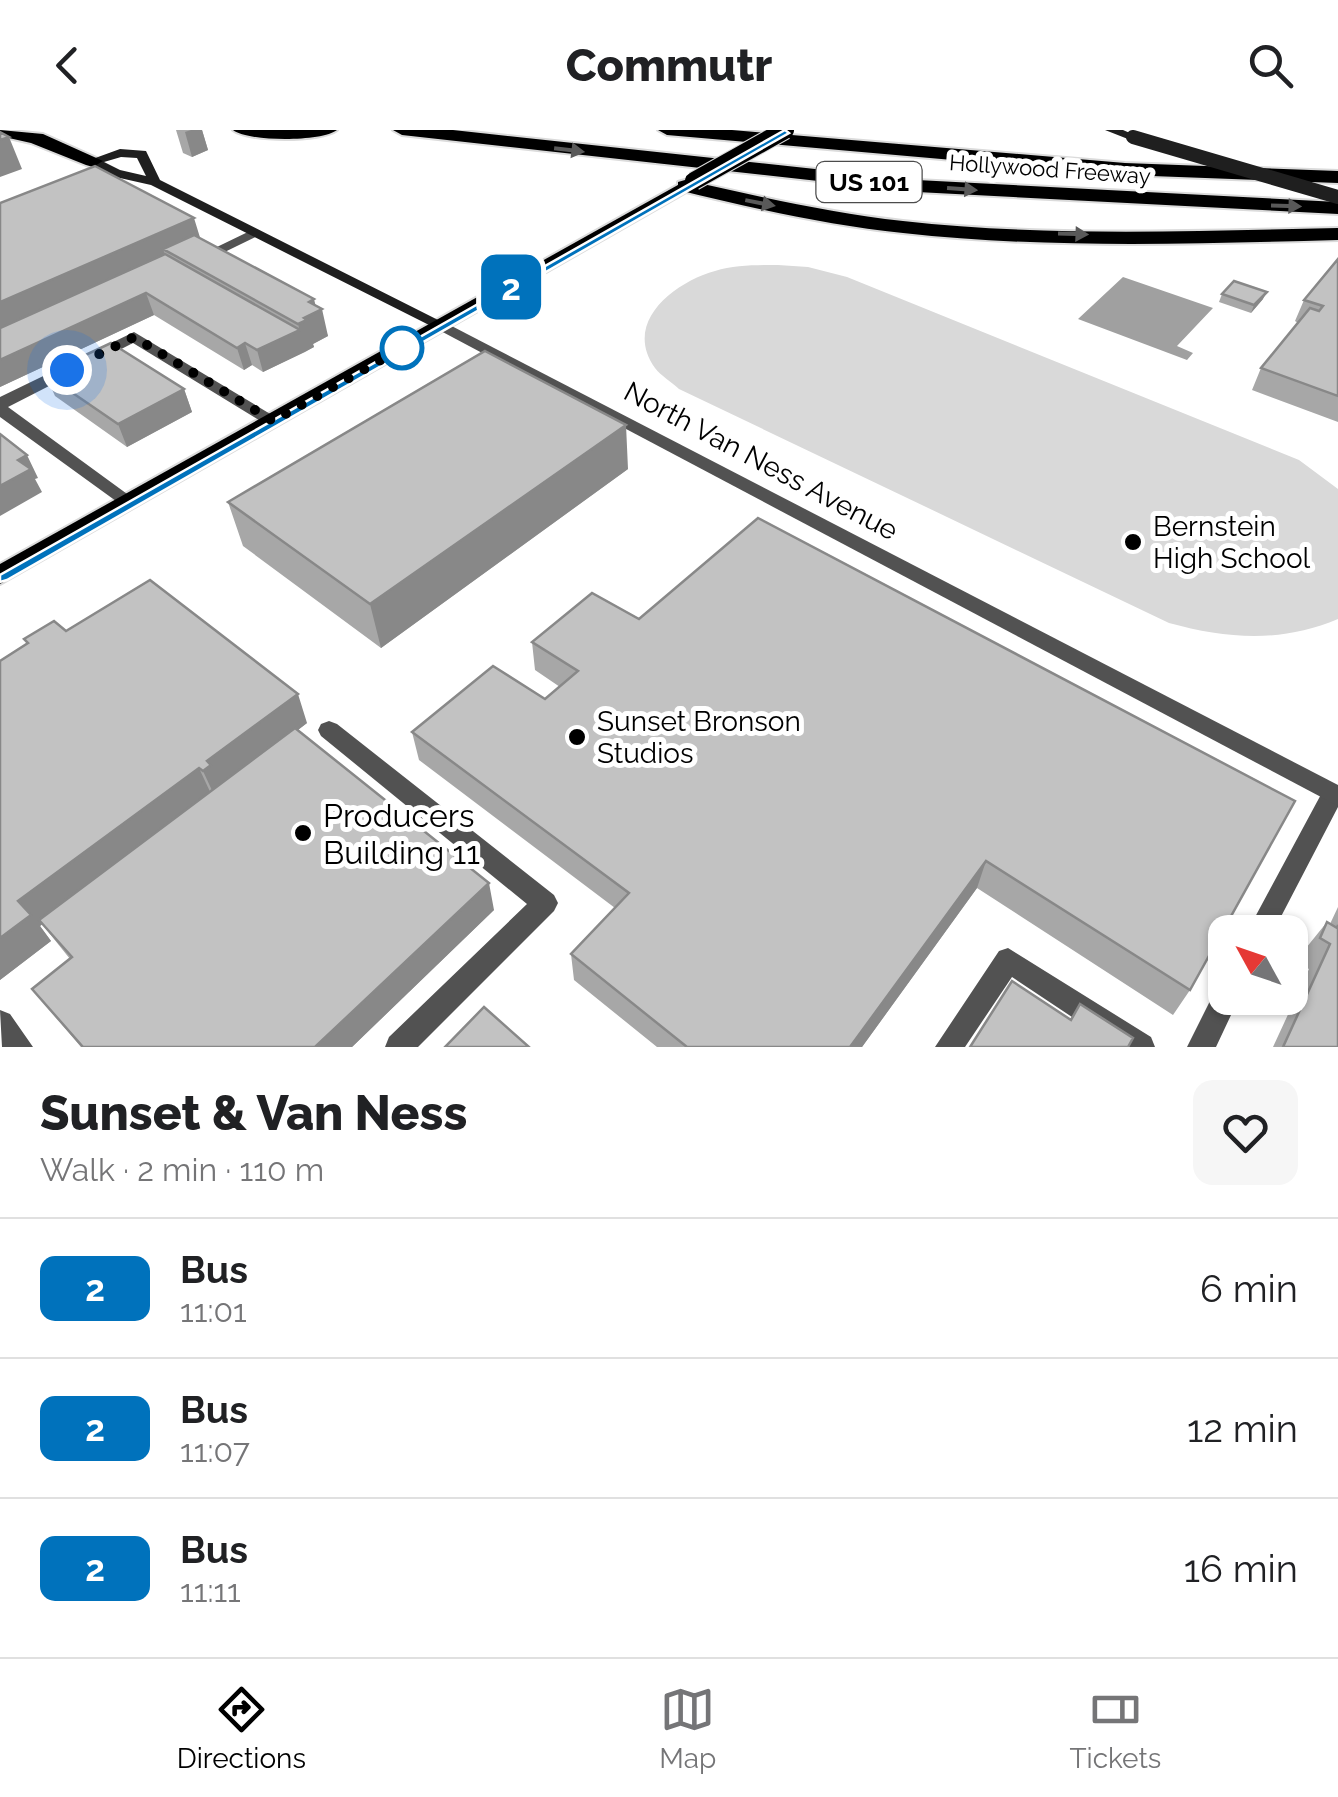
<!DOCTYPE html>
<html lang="en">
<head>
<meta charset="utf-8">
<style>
	body { margin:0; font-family:Raleway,sans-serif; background:#f6f6f6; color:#202124; height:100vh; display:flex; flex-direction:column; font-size:38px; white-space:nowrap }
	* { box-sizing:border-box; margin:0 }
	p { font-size:32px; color:#757577 }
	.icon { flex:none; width:55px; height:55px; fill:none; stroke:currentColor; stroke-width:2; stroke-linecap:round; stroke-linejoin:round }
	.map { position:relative; height:917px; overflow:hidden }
	.side { display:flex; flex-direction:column; background:#fff; flex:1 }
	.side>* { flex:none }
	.badge { padding:0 20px; border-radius:15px; font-size:35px; line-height:65px }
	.needle { width:65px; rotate:310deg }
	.buttons { position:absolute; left:1208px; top:785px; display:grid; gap:20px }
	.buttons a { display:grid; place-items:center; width:100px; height:100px; border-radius:20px; background:#fff; box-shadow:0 2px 8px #0004; font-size:50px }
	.you { position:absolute; width:50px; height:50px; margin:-25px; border:8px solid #fff; border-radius:50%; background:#1a73e8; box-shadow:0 0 0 15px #1a73e833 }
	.map>.badge { position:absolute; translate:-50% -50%; box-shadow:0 0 0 5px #fff }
	.round { display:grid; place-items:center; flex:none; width:105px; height:105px; border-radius:20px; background:#f6f6f6 }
	.head { display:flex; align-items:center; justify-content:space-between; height:170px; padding:0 40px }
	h1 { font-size:48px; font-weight:800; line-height:75px }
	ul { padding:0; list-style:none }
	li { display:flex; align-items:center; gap:30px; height:140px; padding:0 40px; border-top:2px solid #e0e0e0 }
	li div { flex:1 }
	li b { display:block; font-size:38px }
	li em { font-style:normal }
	li .badge { min-width:110px; font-weight:700; text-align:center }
	header { display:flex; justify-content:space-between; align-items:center; height:130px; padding:0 40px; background:#fff; font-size:45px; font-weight:800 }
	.dock { display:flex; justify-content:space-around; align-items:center; height:140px; border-top:2px solid #e0e0e0; background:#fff; font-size:28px; color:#757577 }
	.dock a { display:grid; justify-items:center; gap:5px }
	.dock .current { color:#000 }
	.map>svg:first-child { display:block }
	.green { fill:#d9d9d9 }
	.water { fill:#a0a0a0 }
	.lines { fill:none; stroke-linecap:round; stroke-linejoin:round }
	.primary-casing { stroke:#dbdbdb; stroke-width:4 }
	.motorway-casing { stroke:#dbdbdb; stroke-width:4 }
	.service { fill:#525252; fill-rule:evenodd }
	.tertiary { fill:#525252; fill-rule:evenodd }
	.secondary { fill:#1f1f1f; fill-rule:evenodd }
	.primary { fill:#000; fill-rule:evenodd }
	.motorway { fill:#000; fill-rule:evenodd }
	.primary-bridge-casing { stroke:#dbdbdb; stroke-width:20; stroke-linecap:butt }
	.secondary-bridge { stroke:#1f1f1f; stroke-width:14 }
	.primary-bridge { stroke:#000; stroke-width:18 }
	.wall { fill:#a7a7a7 }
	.shaded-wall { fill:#888 }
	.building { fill:#c2c2c2; stroke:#888; stroke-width:2.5 }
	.oneway { fill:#595959 }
	.line { fill:#0072bc; stroke:#fff; stroke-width:2.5 }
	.walk { stroke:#000; stroke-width:10; stroke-dasharray:0 18 }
	.stop-dot { fill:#fff; stroke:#0072bc; stroke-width:5 }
	.poi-dot { fill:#000; stroke:#fff; stroke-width:4 }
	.labels { text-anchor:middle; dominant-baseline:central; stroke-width:10; stroke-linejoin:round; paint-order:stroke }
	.far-street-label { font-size:22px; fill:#000; stroke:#fff }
	.shield { fill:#fff; stroke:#4c4c4c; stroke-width:2.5 }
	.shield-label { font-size:25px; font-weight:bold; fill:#000 }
	.street-label { font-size:28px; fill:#000; stroke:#fff }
	.poi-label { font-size:28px; fill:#000; stroke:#fff; text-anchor:start }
	.near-poi-label { font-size:32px; fill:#000; stroke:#fff; text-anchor:start }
</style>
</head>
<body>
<header><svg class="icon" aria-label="back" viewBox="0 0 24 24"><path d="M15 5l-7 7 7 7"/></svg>Commutr<svg class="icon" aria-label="search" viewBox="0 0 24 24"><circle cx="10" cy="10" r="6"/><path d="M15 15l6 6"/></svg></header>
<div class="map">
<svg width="1338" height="917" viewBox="0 0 1338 917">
	<rect width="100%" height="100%" fill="#fff"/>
	<!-- green -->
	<path class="green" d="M778 135 808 137 847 147 1299 330 1338 359V489C1281 513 1228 509 1169 493L679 259C672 252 661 246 655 238 622 192 675 152 715 141 735 135 757 135 778 135Z"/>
	<!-- water -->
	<path class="water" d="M1123 147 1213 178 1177 216 1193 223 1187 230 1078 189Z"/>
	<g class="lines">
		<defs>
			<path id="primary" d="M694 46 702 51 700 54 0 454V434Z"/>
			<path id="motorway" d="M0 0 43 4 103 31 93 37 86 35 31 13 0 6Z
				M233 0H337C322 12 248 12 233 0Z
				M393 0H453L917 50 1338 72V84L917 62 402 5Z
				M658 0H732L1125 33 1338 41V53L1125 45 667 5Z
				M685 50C757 66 829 83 903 91 1047 107 1193 101 1338 98V110C1193 114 1047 119 903 103 827 95 752 78 678 60V52Z"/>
		</defs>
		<!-- primary casing -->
		<use href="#primary" class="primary-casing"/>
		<!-- motorway casing -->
		<use href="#motorway" class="motorway-casing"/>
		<!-- service -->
		<path class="service" d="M252 100 264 103 202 133 190 130Z
			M134 202 282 291 273 296 267 295 133 213 8 277 134 369 136 373 134 377 127 379 0 287V267Z
			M329 591 337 594 554 765 558 773 554 781 418 917H385L389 907 527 774 321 606 318 600 321 594Z
			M1333 654 1338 656V677L1273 802H1247L1325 657Z
			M1008 818 1151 907 1155 917H1117L1012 847 965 917H935L999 821Z
			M1225 856V868H1239L1216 917H1187L1216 859Z
			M0 880 10 884 33 917H2Z"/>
		<!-- tertiary -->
		<path class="tertiary" d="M442 191 1338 655V676L437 199V193Z"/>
		<!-- secondary -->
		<path class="secondary" d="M1105 0H1123L1139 7 1133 11Z
			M120 19 146 21 160 50 450 196 447 199H437L151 55 111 46 87 31ZM121 27 137 28 146 46 120 40 104 32Z"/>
		<!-- primary -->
		<use href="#primary" class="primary"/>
		<!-- motorway -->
		<use href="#motorway" class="motorway"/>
		<defs>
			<path id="primary-bridge" d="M694 51 785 0"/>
		</defs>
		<!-- primary-bridge casing -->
		<use href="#primary-bridge" class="primary-bridge-casing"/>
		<!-- secondary-bridge -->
		<path class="secondary-bridge" d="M1133 7 1338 67"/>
		<!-- primary-bridge -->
		<use href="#primary-bridge" class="primary-bridge"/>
	</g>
	<!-- wall -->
	<path class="wall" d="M176 0H202L208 20 192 27 183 23Z
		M0 73 200 108 316 176 328 206 313 214 314 217 263 242 252 235 244 240 154 185 0 257Z
		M1338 129V292L1252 260 1261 238 1298 193 1295 191 1304 170Z
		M1222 164 1263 169 1251 183 1219 172Z
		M45 244 184 259 192 282 127 317 55 266Z
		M628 339 381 518 243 416 228 372Z
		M592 463 1190 860 1173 885 977 758 862 917H657L574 850 571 824 615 778 419 630 412 602 545 569 560 557 535 540 532 512Z
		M66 501 307 593 298 600 494 780 352 917H81L32 859 70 829 42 794 40 796 51 811 0 850 27 514 24 509Z
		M1338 777V917H1273L1309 839 1300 834 1306 818 1327 792 1330 794Z"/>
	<!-- shaded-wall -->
	<path class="shaded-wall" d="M191 0H202L208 20 192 27 185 2Z
		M9 7 22 39 0 47V10Z
		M194 88 202 114 163 119 167 130 0 205V172Z
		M1267 162 1263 169 1251 183 1254 175Z
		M146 163 154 185 0 257V230Z
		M314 169 317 181 322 179 328 206 313 214 314 217 305 222 298 194 309 172Z
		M300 200 305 222 263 242 257 220Z
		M245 213 252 235 244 240 237 218Z
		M184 259 192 282 127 317 118 294Z
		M626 295 628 339 381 518 370 474Z
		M27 325 38 348 35 349 42 362 0 386V356L18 330Z
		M298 564 307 593 222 658 216 669 203 641 207 631Z
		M199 638 212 666 40 796 51 811 0 850V808L18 771Z
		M986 731 977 758 862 917H850Z
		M489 753 494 780 352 917H315Z"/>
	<!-- building -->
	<path class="building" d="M0 2 9 7 0 10Z
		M95 36 194 88 0 172V73Z
		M194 105 314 169 309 172 322 179 304 188 307 190 298 194 163 119Z
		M165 124 300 200 257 220 245 213 237 218 146 163 0 230V198Z
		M1338 129V266L1261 238 1310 178 1319 181 1323 176 1304 170Z
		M1234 151 1267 162 1254 175 1222 164Z
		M111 213 184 259 118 294 45 244Z
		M485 221 626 295 370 474 228 372Z
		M0 304 27 325 18 330 31 339 0 356Z
		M758 388 1295 671 1190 860 986 731 850 917H687L571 824 629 763 412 602 493 536 545 569 578 541 532 512 592 463 639 489Z
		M150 450 298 564 207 631 211 635 203 641 199 638 18 771 31 785 0 808V531L28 513 24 509 54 491 66 501Z
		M295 598 489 753 315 917H83L32 859 72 827 39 790Z
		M1327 792 1337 798 1338 795V917H1283L1330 814 1320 808Z
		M1012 851 1071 890 1080 874 1133 908 1128 917H970Z
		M484 877 529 917H445Z"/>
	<!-- one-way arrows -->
	<defs><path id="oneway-solid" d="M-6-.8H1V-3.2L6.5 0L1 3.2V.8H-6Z" transform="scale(2.5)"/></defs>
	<g class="oneway">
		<use href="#oneway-solid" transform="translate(569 20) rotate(7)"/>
		<use href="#oneway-solid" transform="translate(962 59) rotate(4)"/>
		<use href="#oneway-solid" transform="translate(760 73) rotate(11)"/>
		<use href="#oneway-solid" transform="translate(1286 76) rotate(2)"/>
		<use href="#oneway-solid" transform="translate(1073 104) rotate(2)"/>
	</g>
	<!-- line -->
	<path class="line" d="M785 0 789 3 7 450 0 452V445Z"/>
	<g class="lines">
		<!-- walk -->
		<path class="walk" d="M67 240 134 207 273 291 409 214 402 218"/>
	</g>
	<!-- markers -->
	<circle class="stop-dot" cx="402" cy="218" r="20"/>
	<g class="poi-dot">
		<circle cx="1133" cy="412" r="10"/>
		<circle cx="577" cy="607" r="10"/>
		<circle cx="303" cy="703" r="10"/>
	</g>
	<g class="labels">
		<!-- far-street labels -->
		<g class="far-street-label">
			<text transform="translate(1050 39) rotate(4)">Hollywood Freeway</text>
		</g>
		<!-- shield labels -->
		<rect class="shield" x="816.5" y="32" width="105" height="40" rx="8"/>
		<g class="shield-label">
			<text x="869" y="52">US 101</text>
		</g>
		<!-- street labels -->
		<g class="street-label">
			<text transform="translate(761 331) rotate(28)">North Van Ness Avenue</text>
		</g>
		<!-- poi labels -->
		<g class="poi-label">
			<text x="1153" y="396">Bernstein<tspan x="1153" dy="32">High School</tspan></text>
			<text x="597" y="591">Sunset Bronson<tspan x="597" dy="32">Studios</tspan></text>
		</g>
		<!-- near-poi labels -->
		<g class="near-poi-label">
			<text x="323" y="685">Producers<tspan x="323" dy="37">Building 11</tspan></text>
		</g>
	</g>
</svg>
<div class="buttons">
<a><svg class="needle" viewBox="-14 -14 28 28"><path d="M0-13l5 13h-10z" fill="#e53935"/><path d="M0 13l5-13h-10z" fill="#757577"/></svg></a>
</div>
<div class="you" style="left:67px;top:240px"></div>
<b class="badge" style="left:511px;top:157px;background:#0072bc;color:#fff">2</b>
</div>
<section class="side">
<div class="head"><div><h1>Sunset &amp; Van Ness</h1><p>Walk · 2 min · 110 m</p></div><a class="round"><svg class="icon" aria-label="heart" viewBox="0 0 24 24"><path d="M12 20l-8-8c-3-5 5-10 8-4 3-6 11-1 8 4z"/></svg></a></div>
<ul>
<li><span class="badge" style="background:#0072bc;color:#fff">2</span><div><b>Bus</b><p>11:01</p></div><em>6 min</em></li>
<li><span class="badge" style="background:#0072bc;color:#fff">2</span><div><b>Bus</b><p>11:07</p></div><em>12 min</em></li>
<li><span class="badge" style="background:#0072bc;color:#fff">2</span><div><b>Bus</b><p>11:11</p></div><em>16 min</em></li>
</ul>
</section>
<nav class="dock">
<a class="current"><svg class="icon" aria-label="directions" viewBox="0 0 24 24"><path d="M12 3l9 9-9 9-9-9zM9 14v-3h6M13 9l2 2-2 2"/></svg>Directions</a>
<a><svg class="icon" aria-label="map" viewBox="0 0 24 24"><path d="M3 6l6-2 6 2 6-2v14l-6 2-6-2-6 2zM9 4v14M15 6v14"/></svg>Map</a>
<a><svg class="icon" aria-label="tickets" viewBox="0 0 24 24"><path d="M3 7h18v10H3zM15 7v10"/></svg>Tickets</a>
</nav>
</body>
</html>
